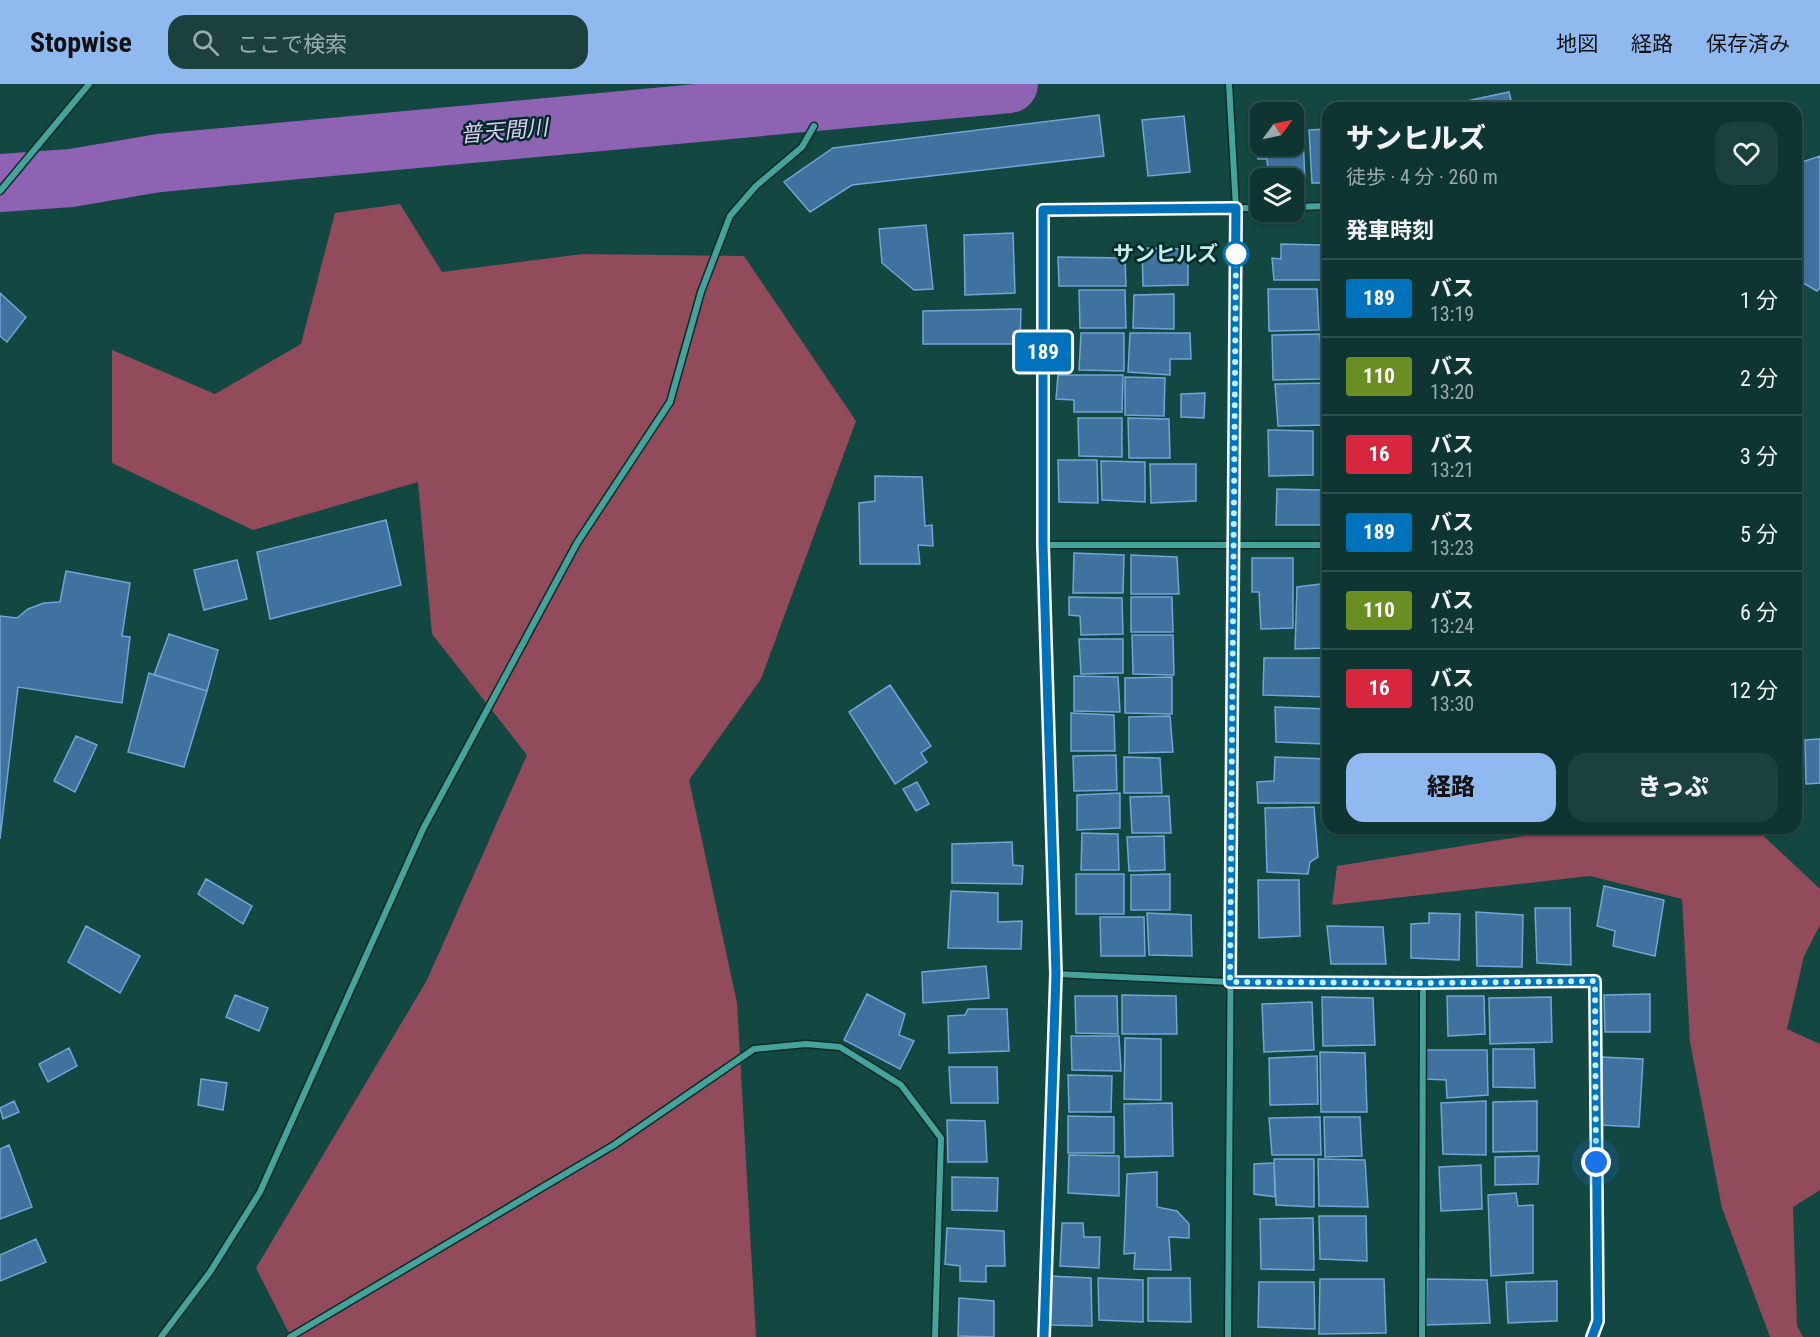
<!DOCTYPE html>
<html lang="ja">
<head>
<meta charset="utf-8">
<style>
	body { margin:0; font-family:"Roboto Condensed","Noto Sans JP",sans-serif; background:#1c403e; color:#f1f3f6; height:100vh; display:flex; flex-direction:column; font-size:22px; white-space:nowrap }
	* { box-sizing:border-box; margin:0 }
	p { font-size:20px; color:#9babac }
	.icon { flex:none; width:33px; height:33px; fill:none; stroke:currentColor; stroke-width:2; stroke-linecap:round; stroke-linejoin:round }
	.map { position:relative; flex:1; overflow:hidden }
	.panel { position:absolute; left:1322px; top:18px; width:480px; height:732px; display:flex; flex-direction:column; background:#0e3532; border-radius:18px; box-shadow:0 2px 4px #0004,0 0 0 2px #2e504d }
	.panel>* { flex:none }
	.badge { padding:0 12px; border-radius:4px; font-size:21px; line-height:39px }
	.needle { width:39px; rotate:57deg }
	.controls { position:absolute; left:1250px; top:18px; display:grid; gap:12px }
	.controls a { display:grid; place-items:center; width:54px; height:54px; border-radius:12px; background:#0e3532; box-shadow:0 2px 4px #0004,0 0 0 2px #2e504d; font-size:30px }
	.you { position:absolute; width:30px; height:30px; margin:-15px; border:4px solid #fff; border-radius:50%; background:#1a73e8; box-shadow:0 0 0 9px #1a73e833 }
	.map>.badge { position:absolute; translate:-50% -50%; box-shadow:0 0 0 3px #fff }
	h2 { padding:0 24px; font-size:22px; line-height:54px }
	.round { display:grid; place-items:center; flex:none; width:63px; height:63px; border-radius:18px; background:#1c403e }
	.overview { display:flex; align-items:center; justify-content:space-between; height:102px; padding:0 24px }
	h1 { font-size:28px; font-weight:800; line-height:45px }
	.primary-button { display:flex; gap:12px; margin-top:auto; padding:12px 24px }
	.primary-button a { flex:1; height:69px; border-radius:18px; background:#90b9f0; color:#111; font-size:24px; font-weight:800; line-height:69px; text-align:center }
	.primary-button a+a { background:#1c403e; color:#f1f3f6 }
	ul { padding:0; list-style:none }
	li { display:flex; align-items:center; gap:18px; height:78px; padding:0 24px; border-top:2px solid #2e504d }
	li div { flex:1 }
	li b { display:block; font-size:22px }
	li em { font-style:normal }
	li .badge { min-width:66px; font-weight:700; text-align:center }
	header { display:flex; align-items:center; gap:36px; box-sizing:border-box; height:84px; padding:0 30px; background:#90b9f0; color:#111 }
	header strong { font-size:28px }
	nav { display:flex; gap:33px; margin-inline-start:auto; font-size:21px }
	.search { width:420px; height:54px; background:#1c403e; display:flex; align-items:center; gap:15px; box-sizing:border-box; padding:0 21px; border-radius:18px; color:#9babac; font-size:22px }
	.map>svg:first-child { display:block }
	.green { fill:#914b5a }
	.lines { fill:none; stroke-linecap:round; stroke-linejoin:round }
	.river { stroke:#8e63b4; stroke-width:58 }
	.building { fill:#40729f; stroke:#71a5d5; stroke-width:1.5 }
	.minor-casing { stroke:#0c2a27; stroke-width:9 }
	.minor { stroke:#44a39b; stroke-width:6 }
	.line-casing { stroke:#fff; stroke-width:14 }
	.line { stroke:#0072bc; stroke-width:9 }
	.walk { stroke:#c3eee9; stroke-width:6; stroke-dasharray:0 10.8 }
	.stop-dot { fill:#fff; stroke:#0072bc; stroke-width:3 }
	.labels { text-anchor:middle; dominant-baseline:central; stroke-width:5; stroke-linejoin:round; paint-order:stroke }
	.stop-label { font-size:21px; font-weight:bold; fill:#c3eee9; stroke:#012b28; text-anchor:end }
	.water-label { font-size:22px; font-style:italic; fill:#e1cbf7; stroke:#012b28 }
</style>
</head>
<body>
<header>
<strong>Stopwise</strong>
<div class="search"><svg class="icon" aria-label="search" viewBox="0 0 24 24"><circle cx="10" cy="10" r="6"/><path d="M15 15l6 6"/></svg>ここで検索</div>
<nav><a>地図</a><a>経路</a><a>保存済み</a></nav>
</header>
<div class="map">
<svg width="1820" height="1253" viewBox="0 0 1820 1253">
	<rect width="100%" height="100%" fill="#134742"/>
	<!-- green -->
	<path class="green" d="M400 120 442 188 583 170 744 172 856 337 761 595 689 696 737 919 756 1253H291L256 1184 427 896 527 671 432 550 418 398 253 446 112 379V266L215 310 301 260 335 129Z
		M1575 744H1755L1820 805V841L1804 872 1787 945 1820 960V1106L1793 1123 1797 1242 1803 1253H1770L1722 1124 1690 958 1682 815 1590 792 1332 821 1337 782Z"/>
	<g class="lines">
		<!-- river -->
		<path class="river" d="M0 99 71 94 159 79 1009 0"/>
	</g>
	<!-- building -->
	<path class="building" d="M1509 8 1513 24H1434Z
		M1261 27 1302 28 1305 98 1293 99V94H1281L1280 87H1268L1267 75H1258L1256 53 1260 52V62H1293V28Z
		M1099 31 1104 72 852 101 810 128 784 98 833 64Z
		M1184 32 1190 88 1148 92 1142 36Z
		M1328 45V99H1312L1309 46Z
		M1820 72V204L1817 207 1796 195V80Z
		M926 141 933 205 914 206 882 179 879 145Z
		M1013 149 1015 209 965 211 964 151Z
		M1281 160 1321 161V196H1274L1272 174 1281 175Z
		M1142 164 1188 165V201L1143 202Z
		M1058 173 1125 174 1126 202H1059Z
		M1268 205H1317L1319 246 1269 247Z
		M1079 206H1125L1126 244H1080Z
		M0 209 26 233 7 258 0 252Z
		M1174 210V245L1133 244 1134 211Z
		M1021 225 1020 260H923V227Z
		M1081 249H1124V287L1079 286Z
		M1130 249H1190L1191 275H1170V291L1128 288Z
		M1320 250 1323 295 1273 296 1272 251Z
		M1058 291H1123L1122 328H1074V316L1056 315Z
		M1125 293 1165 294 1164 332 1125 331Z
		M1327 299V341L1278 342 1275 300Z
		M1205 309 1204 334 1181 333V310Z
		M1078 334H1122V373L1079 372Z
		M1128 334 1169 335 1170 374H1129Z
		M1268 346 1313 347V391L1269 392Z
		M1058 376H1097L1098 419 1059 418Z
		M1101 377 1145 378V418L1102 416Z
		M1150 380H1196V417L1151 419Z
		M875 392 922 393 925 442 932 441 933 462 918 461 920 480H860L859 419 875 417Z
		M1324 394H1328V436H1326Z
		M1277 405 1322 406 1321 441H1276Z
		M386 436 401 501 270 535 257 468Z
		M1074 469 1124 471 1123 509H1073Z
		M1131 471 1177 473 1179 510H1131Z
		M1252 474H1293V544L1261 545 1259 508H1252Z
		M237 476 247 515 204 526 194 486Z
		M66 487 130 499 122 552 130 553 122 619 18 603 0 755V532L17 534 28 525 44 519 60 518Z
		M1328 499V564L1295 565 1297 503Z
		M1069 513 1122 514 1123 550 1081 551 1080 532 1069 531Z
		M1131 513H1172L1173 548H1131Z
		M169 550 218 566 207 607 154 591Z
		M1132 551H1173L1174 591 1133 590Z
		M1079 555H1123V589L1081 590Z
		M1264 574H1328V613L1263 611Z
		M149 589 207 607 184 683 128 668Z
		M1074 592 1118 593 1120 628 1074 627Z
		M1172 593V630L1125 629V594Z
		M890 601 931 662 921 669 927 678 895 700 849 628Z
		M1275 623 1328 625V647L1323 648 1324 660 1276 658Z
		M1071 629 1114 631 1115 667H1071Z
		M1170 632 1173 668 1129 669V633Z
		M76 652 97 661 75 708 54 697Z
		M1820 655V699L1806 700 1805 656Z
		M1116 671 1117 706 1074 707 1073 672Z
		M1124 673 1160 674 1162 709H1124Z
		M1275 673 1328 675V719H1258L1257 698 1274 697Z
		M917 698 929 720 916 727 903 705Z
		M1120 709V744L1077 746V711Z
		M1169 712 1171 749H1132L1130 713Z
		M1314 723 1318 773 1310 778 1308 790 1267 788 1265 724Z
		M1082 749 1118 750 1119 786H1081Z
		M1164 752 1165 786 1129 787 1127 753Z
		M1012 758 1013 781 1023 782 1022 800 952 799V760Z
		M1076 790H1124V830H1076Z
		M1170 790V826H1131V791Z
		M206 795 252 822 243 840 198 810Z
		M1258 796H1299L1300 852 1259 854Z
		M1604 802 1664 816 1655 872 1613 862 1615 847 1597 842Z
		M951 807 998 809V838L1022 837 1021 865 948 864Z
		M1535 824H1570L1571 881 1537 879Z
		M1476 828 1523 831 1522 883 1477 882Z
		M1147 829 1191 831 1192 872 1149 871Z
		M1429 829 1460 830 1459 876 1411 874V840L1429 839Z
		M1100 833H1144L1145 872H1101Z
		M86 842 140 872 120 909 68 878Z
		M1327 842 1383 843 1386 880H1331Z
		M986 882 989 914 923 919 922 888Z
		M867 910 905 930 899 951 914 957 900 985 844 956Z
		M1650 910V948H1605L1604 911Z
		M235 911 268 924 259 947 226 933Z
		M1122 911 1176 912 1177 950H1122Z
		M1075 912H1117L1118 950 1076 949Z
		M1447 912H1484L1485 950 1448 952Z
		M1322 913 1373 914 1375 961 1323 962Z
		M1551 913 1552 958 1490 960 1489 914Z
		M1312 918 1314 966 1264 968 1262 920Z
		M968 925H1007L1009 967 949 969 948 932 965 931Z
		M1071 952H1119L1121 987 1072 986Z
		M1125 954 1161 955V1016L1124 1015Z
		M69 964 77 982 48 998 39 980Z
		M1493 965H1534L1535 1004 1493 1003Z
		M1426 966H1487L1488 1011 1447 1014 1446 996 1426 995Z
		M1320 968 1365 969 1367 1028H1321Z
		M1317 972 1318 1020 1270 1021 1269 974Z
		M1602 973 1643 975 1639 1043 1600 1041Z
		M949 983H997L998 1019H951Z
		M1068 991 1112 992 1111 1028H1069Z
		M201 995 227 999 223 1026 198 1021Z
		M14 1017 19 1028 3 1035 0 1024Z
		M1486 1017V1071L1443 1070 1441 1019Z
		M1537 1017V1067L1493 1068V1018Z
		M1172 1019 1173 1072 1125 1073 1124 1020Z
		M1068 1032 1114 1033V1069H1068Z
		M1320 1033 1321 1071H1272L1269 1034Z
		M1324 1033H1360L1362 1072 1325 1073Z
		M947 1036 985 1037 987 1078H948Z
		M9 1061 32 1123 0 1135V1065Z
		M1069 1071 1119 1072V1112L1068 1109Z
		M1539 1072 1538 1100 1495 1101V1073Z
		M1274 1075H1314V1123L1276 1121Z
		M1318 1075 1365 1076 1368 1123 1319 1122Z
		M1274 1079 1275 1113 1254 1110V1080Z
		M1481 1081 1482 1125 1441 1127 1439 1083Z
		M1157 1088V1123L1177 1127 1189 1140V1154L1169 1153 1171 1186 1134 1185 1135 1169 1124 1170 1127 1090Z
		M952 1093 998 1094 997 1127 952 1126Z
		M1516 1109 1518 1122 1533 1121V1189L1491 1192 1488 1111Z
		M1319 1132H1366L1367 1177 1320 1175Z
		M1313 1134 1314 1186 1261 1185 1260 1135Z
		M1062 1139H1083L1084 1153H1100L1099 1184 1060 1182Z
		M947 1144 1004 1147 1005 1182H986V1198L960 1197V1182L945 1180Z
		M36 1155 46 1178 0 1197V1171Z
		M1050 1192 1091 1194 1092 1242 1050 1241Z
		M1098 1194 1143 1196V1238L1099 1236Z
		M1148 1194H1190L1191 1238 1148 1237Z
		M1320 1195H1384L1386 1249 1319 1250Z
		M1427 1195 1487 1196 1490 1239 1426 1241Z
		M1557 1197V1237L1508 1239 1506 1198Z
		M1259 1198H1314L1315 1245 1258 1243Z
		M959 1214 994 1217V1253L958 1252Z"/>
	<g class="lines">
		<defs>
			<path id="minor" d="M0 107 89 0
				M1293 123 1328 122
				M1043 461H1328
				M1056 890 1230 898 1423 899 1595 897 1598 1237 1592 1253
				M161 1253 210 1188 260 1108 423 745 577 459 670 318 701 208 730 132 756 102 802 63 814 42
				M290 1253 614 1061 754 965 806 960 840 963 901 1001 941 1054 935 1253
				M1044 1253 1056 890 1043 461V126L1260 124
				M1228 1253 1236 125 1229 0
				M1422 1253 1423 899"/>
		</defs>
		<!-- minor casing -->
		<use href="#minor" class="minor-casing"/>
		<!-- minor -->
		<use href="#minor" class="minor"/>
	</g>
	<g class="lines">
		<defs>
			<path id="line" d="M1044 1253 1056 890 1043 460V126L1236 124 1230 898 1423 899 1595 897 1598 1237 1592 1253"/>
		</defs>
		<!-- line casing -->
		<use href="#line" class="line-casing"/>
		<!-- line -->
		<use href="#line" class="line"/>
		<!-- walk -->
		<path class="walk" d="M1236 170 1230 898 1423 899 1595 897 1596 1078"/>
	</g>
	<!-- markers -->
	<circle class="stop-dot" cx="1236" cy="170" r="12"/>
	<g class="labels">
		<!-- stop labels -->
		<g class="stop-label">
			<text x="1218" y="170">サンヒルズ</text>
		</g>
		<!-- water labels -->
		<g class="water-label">
			<text transform="translate(504 47) rotate(-5)">普天間川</text>
		</g>
	</g>
</svg>
<div class="controls">
<a><svg class="needle" viewBox="-14 -14 28 28"><path d="M0-13l5 13h-10z" fill="#e53935"/><path d="M0 13l5-13h-10z" fill="#9babac"/></svg></a>
<a><svg class="icon" aria-label="layers" viewBox="0 0 24 24"><path d="M12 4l9 5-9 5-9-5zM3 14l9 5 9-5"/></svg></a>
</div>
<div class="you" style="left:1596px;top:1078px"></div>
<b class="badge" style="left:1043px;top:268px;background:#0072bc;color:#fff">189</b>
<section class="panel">
<div class="overview"><div><h1>サンヒルズ</h1><p>徒歩 · 4 分 · 260 m</p></div><a class="round"><svg class="icon" aria-label="heart" viewBox="0 0 24 24"><path d="M12 20l-8-8c-3-5 5-10 8-4 3-6 11-1 8 4z"/></svg></a></div>
<h2>発車時刻</h2>
<ul>
<li><span class="badge" style="background:#0072bc;color:#fff">189</span><div><b>バス</b><p>13:19</p></div><em>1 分</em></li>
<li><span class="badge" style="background:#6b8e23;color:#fff">110</span><div><b>バス</b><p>13:20</p></div><em>2 分</em></li>
<li><span class="badge" style="background:#d7263d;color:#fff">16</span><div><b>バス</b><p>13:21</p></div><em>3 分</em></li>
<li><span class="badge" style="background:#0072bc;color:#fff">189</span><div><b>バス</b><p>13:23</p></div><em>5 分</em></li>
<li><span class="badge" style="background:#6b8e23;color:#fff">110</span><div><b>バス</b><p>13:24</p></div><em>6 分</em></li>
<li><span class="badge" style="background:#d7263d;color:#fff">16</span><div><b>バス</b><p>13:30</p></div><em>12 分</em></li>
</ul>
<div class="primary-button"><a>経路</a><a>きっぷ</a></div>
</section>
</div>
</body>
</html>
